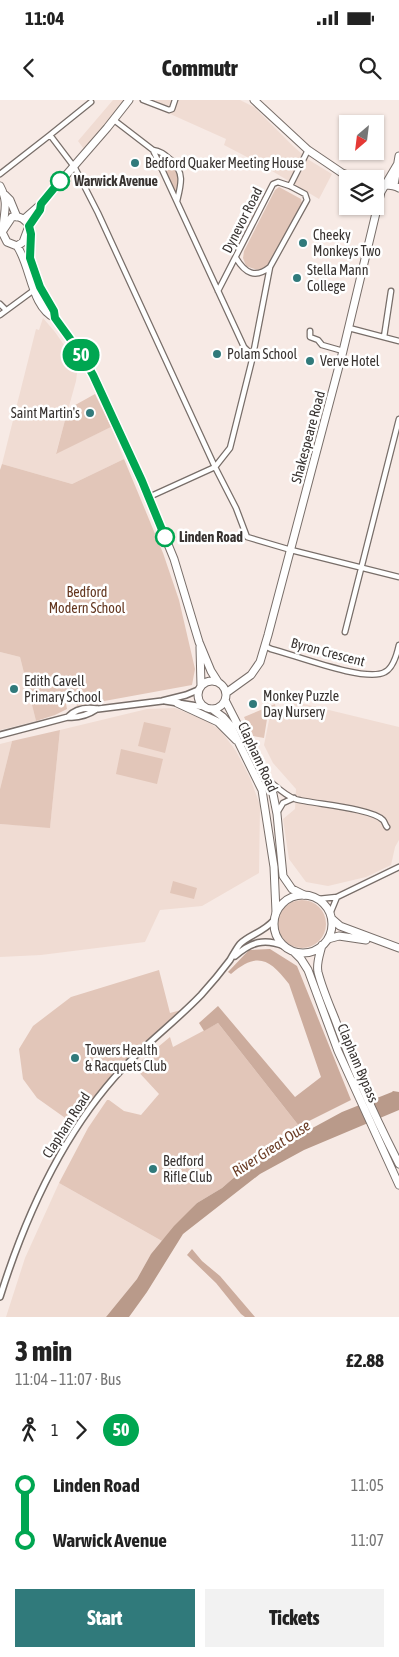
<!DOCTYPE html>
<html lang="en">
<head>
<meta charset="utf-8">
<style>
	body { margin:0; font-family:"Asap Condensed",sans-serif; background:#f2f2f2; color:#222; height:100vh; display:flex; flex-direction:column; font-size:19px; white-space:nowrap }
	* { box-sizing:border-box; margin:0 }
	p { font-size:16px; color:#767676 }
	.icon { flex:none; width:28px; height:28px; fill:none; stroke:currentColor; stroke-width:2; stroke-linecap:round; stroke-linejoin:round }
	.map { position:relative; height:1217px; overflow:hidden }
	.drawer { display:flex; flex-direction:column; background:#fff; flex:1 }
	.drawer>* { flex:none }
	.badge { padding:0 10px; border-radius:16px; font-size:18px; line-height:32px }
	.needle { width:32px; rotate:208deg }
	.buttons { position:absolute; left:339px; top:15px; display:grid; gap:10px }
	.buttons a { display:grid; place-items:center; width:45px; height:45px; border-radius:0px; background:#fff; box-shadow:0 1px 4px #0004; font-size:25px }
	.map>.badge { position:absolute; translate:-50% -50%; box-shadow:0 0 0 2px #fff }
	.legs { display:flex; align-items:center; gap:8px; height:55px; padding:0 15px; font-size:16px }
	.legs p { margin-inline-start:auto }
	.headline { display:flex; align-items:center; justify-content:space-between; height:85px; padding:0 15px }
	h1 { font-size:28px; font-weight:800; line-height:38px }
	.button { display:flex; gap:10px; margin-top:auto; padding:10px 15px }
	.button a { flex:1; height:58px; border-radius:0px; background:#307a7b; color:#fff; font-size:20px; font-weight:800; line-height:58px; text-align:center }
	.button a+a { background:#f2f2f2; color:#222 }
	ul { padding:0 15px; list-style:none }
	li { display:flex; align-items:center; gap:18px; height:55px; font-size:19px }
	li i { display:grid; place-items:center; width:8px; height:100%; margin:0 6px; background:currentColor }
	li i::after { content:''; width:12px; height:12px; margin:-6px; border:4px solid; border-radius:50%; background:#fff }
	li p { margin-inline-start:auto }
	li:first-child i { background:linear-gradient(#0000 50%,currentColor 0) }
	li:last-child i { background:linear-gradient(currentColor 50%,#0000 0) }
	.status { display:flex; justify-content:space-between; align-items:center; height:35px; padding:0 25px; background:#fff; direction:ltr }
	.status svg { height:14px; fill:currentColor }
	header { display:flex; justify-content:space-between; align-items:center; height:65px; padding:0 15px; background:#fff; font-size:22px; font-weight:800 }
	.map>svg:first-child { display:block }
	.built { fill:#f0dcd3 }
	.green { fill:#e2c6b9 }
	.forest { fill:#ccac9d }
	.water { fill:#b99a8a }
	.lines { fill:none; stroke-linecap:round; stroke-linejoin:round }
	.minor-casing { stroke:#786e69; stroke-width:7 }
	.tertiary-casing { stroke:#786e69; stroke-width:8 }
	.primary-casing { stroke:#786e69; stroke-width:9 }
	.trunk-casing { stroke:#786e69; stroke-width:9 }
	.minor { stroke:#fff; stroke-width:4.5 }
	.tertiary { stroke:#fff; stroke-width:5 }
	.primary { stroke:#fff; stroke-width:7 }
	.trunk { stroke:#fff; stroke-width:7 }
	.line-1-casing { stroke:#fff; stroke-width:11 }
	.line-1 { stroke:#00a651; stroke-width:8 }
	.poi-dot { fill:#307a7b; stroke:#fff; stroke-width:2 }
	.stop-1-dot { fill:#fff; stroke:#00a651; stroke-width:2.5 }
	.labels { text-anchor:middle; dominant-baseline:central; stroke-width:5; stroke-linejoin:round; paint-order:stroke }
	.poi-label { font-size:14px; fill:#383331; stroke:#fff; text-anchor:start }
	.stop-label { font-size:14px; font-weight:bold; fill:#383331; stroke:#fff; text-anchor:start }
	.street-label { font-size:14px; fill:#383331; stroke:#fff }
	.park-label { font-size:14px; fill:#643720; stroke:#fff }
	.water-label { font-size:15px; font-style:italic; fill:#6b3d26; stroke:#fff }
</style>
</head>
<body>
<div class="status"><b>11:04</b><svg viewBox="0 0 49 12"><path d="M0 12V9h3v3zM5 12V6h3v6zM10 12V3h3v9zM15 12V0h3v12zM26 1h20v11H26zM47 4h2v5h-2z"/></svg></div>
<header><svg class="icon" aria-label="back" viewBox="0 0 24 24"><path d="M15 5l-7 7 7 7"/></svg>Commutr<svg class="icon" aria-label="search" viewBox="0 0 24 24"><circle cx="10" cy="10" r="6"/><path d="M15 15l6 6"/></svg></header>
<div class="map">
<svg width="399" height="1217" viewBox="0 0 399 1217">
	<rect width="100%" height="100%" fill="#f7eae5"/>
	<!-- built -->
	<path class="built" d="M113 0H127L84 49 78 41Z
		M139 0H240L254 7 293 46 309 60 332 74 319 99 262 65 224 45 226 39Z
		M43 218 55 232 78 265 76 281 56 353 111 327 124 359 72 384 2 364 36 229 39 230Z
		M0 552 20 557 36 621 0 630Z
		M296 602 399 627V740L395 747 391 765 366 777 328 786 306 782 289 759 283 719 295 709 296 689 273 663 264 645 269 620Z
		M175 608 207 621 221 631 236 651 250 678 260 705 259 773 202 806 160 810 145 842 41 855 0 857V724L50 727 60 630 147 609Z
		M12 641 0 689V644Z
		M59 1083 162 1141 151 1154 137 1179 106 1217H6L25 1158Z"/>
	<!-- green -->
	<path class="green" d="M160 54C176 65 184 72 177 93L174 91 158 56Z
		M279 87 301 99 302 103 269 165C261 172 256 170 246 166L243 158 244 151 275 90Z
		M95 294 111 327 56 354 68 309Z
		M124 359 163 453 179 500 195 569 192 585 77 606 75 602 70 601 66 604 67 609 55 615 36 621 20 557 0 552V370L2 364 72 384Z
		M275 604 276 611 267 619 264 638 253 636 244 617Z
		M144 622 171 628 165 653 138 646Z
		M60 630 50 728 0 724V689L12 641Z
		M121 649 163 659 157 684 116 674Z
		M173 781 197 788 194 799 170 793Z
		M278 824a24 24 0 1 1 48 0a24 24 0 1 1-48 0Z
		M159 870 170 913 185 909 119 967 105 984 71 1029 68 1020 37 998 23 979 19 949 33 926 71 897Z
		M218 923 299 1026 244 1061 238 1074 222 1088 197 1103 162 1141 59 1083 88 1028 107 1000H109L124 1011 141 1015 159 994 134 967 170 937 173 947Z"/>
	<!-- forest -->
	<path class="forest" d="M270 849 297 866 351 1000 299 1026 218 923 204 931 199 923 218 906 295 997 321 977 289 884C269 858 257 852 231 874L228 872 249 850Z
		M192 1149 202 1161 220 1176 255 1217H245L241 1214 216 1183 187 1155Z"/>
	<!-- water -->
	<path class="water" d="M393 991 399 992V1010L304 1050 260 1074 183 1134 147 1192 129 1217H106L137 1179 151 1154 174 1126 197 1103 222 1088 238 1074 248 1059 272 1050 342 1012 392 992Z"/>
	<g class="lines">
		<defs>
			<path id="minor" d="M143 0 169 10 172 9 175 0
				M114 20 153 50 244 247 249 252 253 254
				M50 35 91 2
				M153 50C161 51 165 55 171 60 185 72 181 85 177 101
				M0 74 50 35 75 68 98 113 215 367 236 408 247 437 291 450 399 477
				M290 86 308 50
				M236 158C245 173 255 179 270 167
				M0 204 6 210
				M0 215 34 190
				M349 228 399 241
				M310 231V237L318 240 322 245 343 251
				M384 237 391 191
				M149 397 215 367 230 348 252 260 270 167 307 100 305 94 290 86 278 82 273 84 218 191
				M345 532 399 319
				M265 546 271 549C295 555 366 583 385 572 393 568 397 554 399 545
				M267 679C276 686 284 695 295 699 313 704 371 708 383 720 385 722 385 725 387 727
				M277 713 283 703 294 698
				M318 799 337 797 399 767
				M330 814 337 797"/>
			<path id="tertiary" d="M165 601 204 607
				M68 617C76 608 86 607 98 609L162 601 186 595 198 590
				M0 635 68 617C79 618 88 615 97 609
				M235 856C251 842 264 838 284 846
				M0 1197C26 1114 63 1032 123 968 148 942 176 921 201 895 211 884 221 872 230 860 233 855 236 849 240 844 249 835 264 832 274 820"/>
			<path id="primary" d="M254 0 308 50 342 73 359 79
				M375 84C383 86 392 84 399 88
				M394 85 399 56
				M0 86C9 103 4 111 3 129
				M5 95 10 100 17 117
				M12 117C21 116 25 119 29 126L23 142 17 146 7 142 2 132Z
				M24 119 41 104 107 28 129 0
				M29 126 40 109 41 104
				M29 128 31 134 30 158 39 185 54 211 55 218
				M17 146C31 166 31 207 55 218L79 251 93 275 142 381 174 459 199 542 211 571 218 582
				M200 547 201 586
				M198 595a14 14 0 1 1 28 0a14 14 0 1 1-28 0Z
				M226 593 251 575 260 562 268 535 343 251 381 92 397 65
				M225 600 273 694 277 714 283 776 292 789 304 795
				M177 603 218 622 236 640
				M212 609 223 617 230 625 262 690 274 767 276 812"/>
			<path id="trunk" d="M274 824a29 29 0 1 1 58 0a29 29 0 1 1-58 0Z
				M332 819 340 826 399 848
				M328 839 339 836 366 840
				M322 845C320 854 316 863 318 872 322 888 329 904 335 919 353 969 375 1017 399 1064
				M294 852 301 859 308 870 338 951 399 1085"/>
		</defs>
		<!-- minor casing -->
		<use href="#minor" class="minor-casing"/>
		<!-- tertiary casing -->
		<use href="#tertiary" class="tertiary-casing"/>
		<!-- primary casing -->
		<use href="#primary" class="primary-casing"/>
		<!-- trunk casing -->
		<use href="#trunk" class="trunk-casing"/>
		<!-- minor -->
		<use href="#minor" class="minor"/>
		<!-- tertiary -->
		<use href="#tertiary" class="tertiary"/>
		<!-- primary -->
		<use href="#primary" class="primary"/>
		<!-- trunk -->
		<use href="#trunk" class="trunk"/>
	</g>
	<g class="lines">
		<defs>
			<path id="line-1" d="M60 81 41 104 40 110 29 126 31 134 30 158 40 187 54 211 55 218 79 251 93 275 142 381 165 437"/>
		</defs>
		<!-- line-1 casing -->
		<use href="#line-1" class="line-1-casing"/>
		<!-- line-1 -->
		<use href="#line-1" class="line-1"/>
	</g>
	<!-- markers -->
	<g class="poi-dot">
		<circle cx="135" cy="63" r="5"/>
		<circle cx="303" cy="143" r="5"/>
		<circle cx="297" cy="178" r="5"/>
		<circle cx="217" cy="254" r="5"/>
		<circle cx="310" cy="261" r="5"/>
		<circle cx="90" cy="313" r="5"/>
		<circle cx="14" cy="589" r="5"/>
		<circle cx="253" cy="604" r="5"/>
		<circle cx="75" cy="958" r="5"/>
		<circle cx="153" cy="1069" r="5"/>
	</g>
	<g class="stop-1-dot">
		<circle cx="60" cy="81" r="9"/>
		<circle cx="165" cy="437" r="9"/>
	</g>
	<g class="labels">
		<!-- poi labels -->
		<g class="poi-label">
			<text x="145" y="63">Bedford Quaker Meeting House</text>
			<text x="313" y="135">Cheeky<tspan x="313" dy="16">Monkeys Two</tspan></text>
			<text x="307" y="170">Stella Mann<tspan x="307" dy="16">College</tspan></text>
			<text x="227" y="254">Polam School</text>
			<text x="320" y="261">Verve Hotel</text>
			<text x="80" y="313" text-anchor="end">Saint Martin's</text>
			<text x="24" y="581">Edith Cavell<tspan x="24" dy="16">Primary School</tspan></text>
			<text x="263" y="596">Monkey Puzzle<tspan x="263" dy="16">Day Nursery</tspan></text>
			<text x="85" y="950">Towers Health<tspan x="85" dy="16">&amp; Racquets Club</tspan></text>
			<text x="163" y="1061">Bedford<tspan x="163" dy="16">Rifle Club</tspan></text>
		</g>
		<!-- stop labels -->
		<g class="stop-label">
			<text x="74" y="81">Warwick Avenue</text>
			<text x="179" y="437">Linden Road</text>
		</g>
		<!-- street labels -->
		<g class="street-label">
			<text transform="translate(242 120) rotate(-63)">Dynevor Road</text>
			<text transform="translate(308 337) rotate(-75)">Shakespeare Road</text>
			<text transform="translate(328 552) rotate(15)">Byron Crescent</text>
			<text transform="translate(258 657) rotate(65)">Clapham Road</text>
			<text transform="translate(358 963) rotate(67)">Clapham Bypass</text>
			<text transform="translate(66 1025) rotate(-57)">Clapham Road</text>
		</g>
		<!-- park labels -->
		<g class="park-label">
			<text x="87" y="492">Bedford<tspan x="87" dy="16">Modern School</tspan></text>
		</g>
		<!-- water labels -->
		<g class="water-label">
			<text transform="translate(271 1048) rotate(-33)">River Great Ouse</text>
		</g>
	</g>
</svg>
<div class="buttons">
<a><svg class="needle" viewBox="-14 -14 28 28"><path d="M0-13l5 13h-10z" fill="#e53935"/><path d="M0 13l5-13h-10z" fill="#767676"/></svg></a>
<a><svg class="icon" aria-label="layers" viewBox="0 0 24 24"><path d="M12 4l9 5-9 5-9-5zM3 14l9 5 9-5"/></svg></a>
</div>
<b class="badge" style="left:81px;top:255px;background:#00a651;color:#fff">50</b>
</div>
<section class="drawer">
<div class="headline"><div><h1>3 min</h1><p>11:04 – 11:07 · Bus</p></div><b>£2.88</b></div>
<div class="legs"><svg class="icon" aria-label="walk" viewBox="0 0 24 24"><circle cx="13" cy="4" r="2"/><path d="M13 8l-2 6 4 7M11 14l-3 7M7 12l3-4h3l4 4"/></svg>1<svg class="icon" aria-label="forward" viewBox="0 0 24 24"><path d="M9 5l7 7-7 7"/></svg><b class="badge" style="background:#00a651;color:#fff">50</b></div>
<ul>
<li><i style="color:#00a651"></i><b>Linden Road</b><p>11:05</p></li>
<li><i style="color:#00a651"></i><b>Warwick Avenue</b><p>11:07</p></li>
</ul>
<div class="button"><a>Start</a><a>Tickets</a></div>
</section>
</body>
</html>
